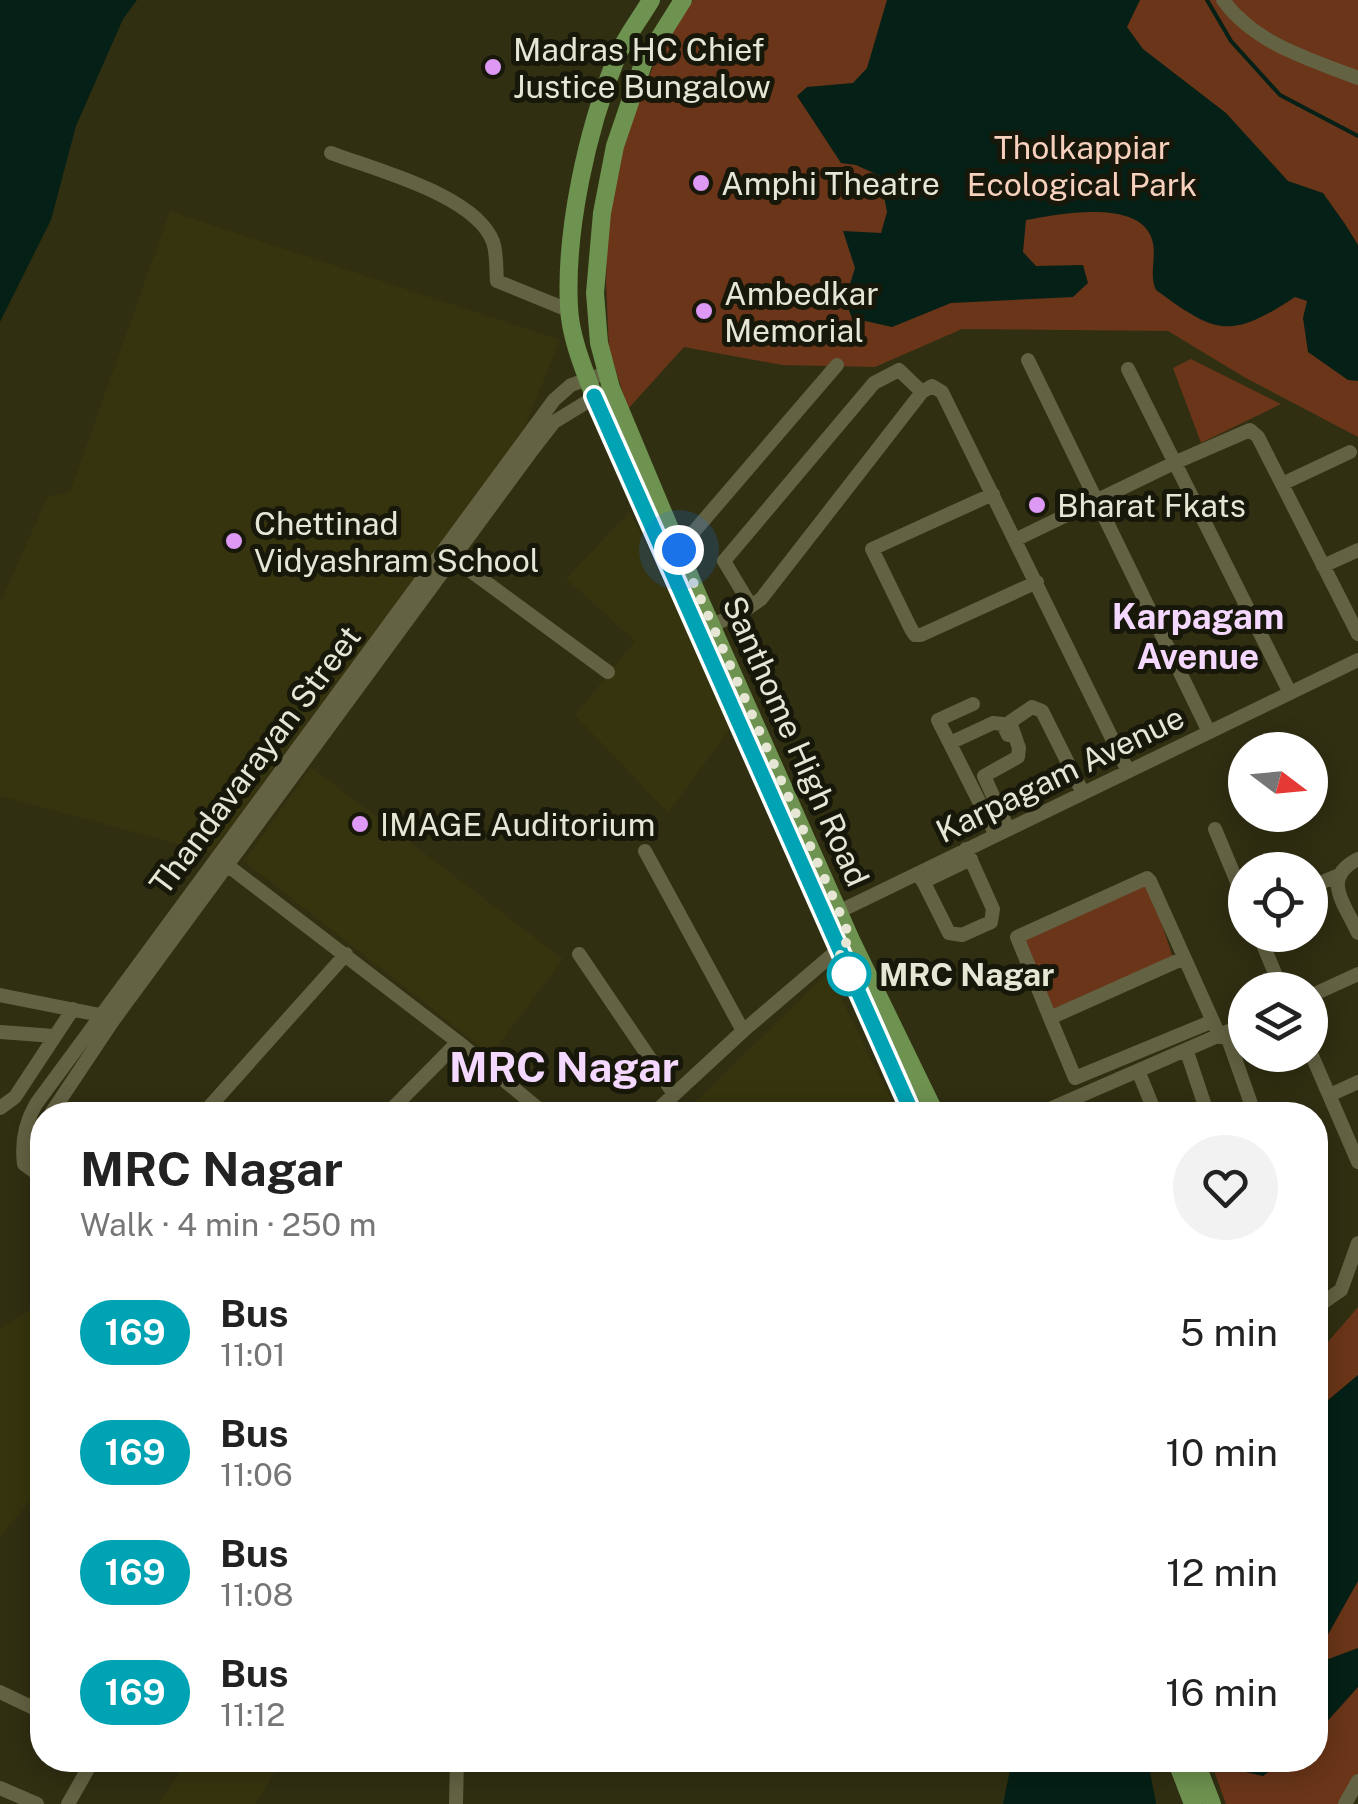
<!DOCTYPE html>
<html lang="en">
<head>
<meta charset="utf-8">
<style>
	body { margin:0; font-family:"Public Sans",sans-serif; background:#f2f2f2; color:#222; height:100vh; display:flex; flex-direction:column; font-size:38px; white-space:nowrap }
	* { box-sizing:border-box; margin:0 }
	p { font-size:32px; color:#767676 }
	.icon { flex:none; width:55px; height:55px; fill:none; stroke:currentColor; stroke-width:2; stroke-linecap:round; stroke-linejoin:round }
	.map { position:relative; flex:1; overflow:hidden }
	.panel { position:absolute; left:30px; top:1102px; width:1298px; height:670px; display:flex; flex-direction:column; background:#fff; border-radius:40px; box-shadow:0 5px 25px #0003 }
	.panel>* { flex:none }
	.badge { padding:0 20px; border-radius:32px; font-size:35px; line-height:65px }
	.needle { width:65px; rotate:106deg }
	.fabs { position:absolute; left:1228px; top:732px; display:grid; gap:20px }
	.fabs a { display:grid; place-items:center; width:100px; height:100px; border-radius:50%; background:#fff; box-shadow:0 5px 25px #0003; font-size:50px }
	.you { position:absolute; width:50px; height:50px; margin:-25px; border:8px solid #fff; border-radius:50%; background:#1a73e8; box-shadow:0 0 0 15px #1a73e833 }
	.map>.badge { position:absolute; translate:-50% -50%; box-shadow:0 0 0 5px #fff }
	.round { display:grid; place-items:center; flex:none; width:105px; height:105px; border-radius:52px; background:#f2f2f2 }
	.overview { display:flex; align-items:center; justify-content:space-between; height:170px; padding:0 50px }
	h1 { font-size:48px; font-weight:700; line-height:75px }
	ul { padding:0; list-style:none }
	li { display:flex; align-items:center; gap:30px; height:120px; padding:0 50px }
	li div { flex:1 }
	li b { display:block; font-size:38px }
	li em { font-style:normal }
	li .badge { min-width:110px; font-weight:700; text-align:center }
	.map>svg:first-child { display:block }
	.built { fill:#36340e }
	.green { fill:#6a3518 }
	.water { fill:#052016 }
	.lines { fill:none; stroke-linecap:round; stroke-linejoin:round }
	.stream { stroke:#052016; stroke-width:4 }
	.minor { stroke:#636243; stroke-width:14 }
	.major { stroke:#6e9250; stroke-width:18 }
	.line-casing { stroke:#fff; stroke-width:22 }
	.line { stroke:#00a3b4; stroke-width:15 }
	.walk { stroke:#e6e6d5; stroke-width:10; stroke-dasharray:0 18 }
	.poi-dot { fill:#dd99f3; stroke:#17170a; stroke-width:4 }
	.stop-dot { fill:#fff; stroke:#00a3b4; stroke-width:5 }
	.labels { text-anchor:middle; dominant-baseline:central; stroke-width:10; stroke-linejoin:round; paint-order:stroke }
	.poi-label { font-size:32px; fill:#e6e6d5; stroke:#17170a; text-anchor:start }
	.park-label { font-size:32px; fill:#f8d1be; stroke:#17170a }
	.street-label { font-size:32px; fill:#e6e6d5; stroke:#17170a }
	.stop-label { font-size:32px; font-weight:bold; fill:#e6e6d5; stroke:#17170a; text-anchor:start }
	.neighbourhood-label { font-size:35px; font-weight:bold; fill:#f5d8ff; stroke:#17170a }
	.district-label { font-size:42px; font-weight:bold; fill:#f5d8ff; stroke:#17170a }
</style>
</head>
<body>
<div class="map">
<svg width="1358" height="1804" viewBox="0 0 1358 1804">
	<rect width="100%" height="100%" fill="#302f12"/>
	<!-- built -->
	<path class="built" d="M170 211 560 340 524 429 211 853 0 796V603L48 496 70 492Z
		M630 511 732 726 668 813 575 715 635 641 566 579Z
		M311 767 563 959 491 1055 244 861Z
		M828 972 894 1105 886 1115H682Z
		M42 1303V1486L0 1537V1328Z
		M187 1760H282L255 1804H159Z"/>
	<!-- green -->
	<path class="green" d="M693 0H1358V437L1244 377 1168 331 962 329 875 367 782 365 684 347 628 409 609 349 606 282 608 220 624 142 654 64Z
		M1191 359 1281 404 1201 443 1173 368Z
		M1147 879 1175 964 1050 1014 1022 935Z
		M1358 1307V1774L1340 1804H1226L1210 1760H1315V1357Z"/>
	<!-- water -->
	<path class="water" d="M0 0H137L123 19 76 126 51 220 0 322Z
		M887 0H1140L1127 27 1143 49 1226 113 1288 181 1323 193 1345 224 1358 245V381L1348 380 1308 352 1303 318 1307 301 1295 297C1230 340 1216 334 1156 290 1149 276 1156 259 1153 243 1144 197 1059 214 1026 220L1023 252 1036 266 1083 265 1088 283 1073 297 951 303 892 327 852 318 845 300 855 268 843 231 881 233 887 212 880 176 856 165 841 163 797 96 807 87 853 83 867 68Z
		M1358 1375V1581L1325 1640 1323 1661 1358 1648V1687L1315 1735V1411Z
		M1012 1760H1148L1156 1804H1003Z
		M1232 1760H1285L1263 1776 1236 1770Z"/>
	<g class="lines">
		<!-- stream -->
		<path class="stream" d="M1207 0 1231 41 1280 95 1358 136"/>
		<!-- minor -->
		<path class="minor" d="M1223 0C1255 44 1309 59 1358 78
			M331 153C375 170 476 195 493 242 497 253 496 269 497 281L568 310
			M1028 360 1209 732
			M1128 369 1290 693
			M1282 484 1350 452
			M993 494 872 549 911 629 915 635H921L1037 582
			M1017 539 1174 463 1250 430 1258 437 1358 634
			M679 549 837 365
			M453 558 608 672
			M1323 566 1358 550
			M751 606 724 561 874 383 899 370 922 392
			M712 625 741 613 761 599 922 392 932 386 942 392 1128 771
			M973 704 938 720 996 835
			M950 743 993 723 1003 724 1008 735
			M1008 829 984 776 1018 757 1019 748 1010 722 1032 707 1042 711 1083 793
			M1215 829 1245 901
			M645 851 743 1031
			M1358 859C1320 878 1345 904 1358 933
			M219 864 227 865 458 1042 546 1115
			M919 873 949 933 962 935 991 922 993 909 966 849
			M923 882 971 859
			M1310 887 1337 876
			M832 915 1358 660
			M1259 935 1282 990
			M579 954 674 1094
			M1184 958 1050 1018 1017 937 1147 878 1150 881 1220 1037
			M0 995 100 1015 107 1019
			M1310 996 1358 974
			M1050 1018 1075 1078 1213 1021
			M0 1032 54 1036
			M1226 1033 1255 1115
			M1310 1051 1358 1162
			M1187 1052 1208 1115
			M1139 1073 1156 1115
			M1330 1095 1358 1082
			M0 1108 15 1097 73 1009
			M50 1115 112 1022 530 453 554 422 603 392
			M202 1115 346 954
			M386 1115 458 1042
			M652 1115 743 1031 846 943
			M1036 1115 1245 1024
			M34 1170V1148L42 1127
			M42 1177 24 1164C21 1141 25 1123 36 1104L554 400 571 385 606 373
			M1315 1308 1341 1290 1358 1243
			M0 1692 42 1712
			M0 1788 37 1804
			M68 1804 93 1760
			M456 1804 457 1760
			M1345 1804 1358 1781"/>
		<!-- major -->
		<path class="major" d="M651 0C640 19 624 39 616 59 587 130 565 231 569 307 570 336 584 370 594 396L913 1115
			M683 0 643 64 615 146 602 213 595 293 599 343 611 388 696 591 851 940 936 1115
			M1176 1760 1193 1804
			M1195 1760 1212 1804"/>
	</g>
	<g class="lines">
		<defs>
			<path id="line" d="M594 396 913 1115"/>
		</defs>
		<!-- line casing -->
		<use href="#line" class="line-casing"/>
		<!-- line -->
		<use href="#line" class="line"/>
		<!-- walk -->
		<path class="walk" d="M679 550 839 911 851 940 837 948 851 979 849 974"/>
	</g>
	<!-- markers -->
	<g class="poi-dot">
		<circle cx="493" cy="67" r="10"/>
		<circle cx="701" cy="183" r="10"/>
		<circle cx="704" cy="311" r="10"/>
		<circle cx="1037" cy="505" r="10"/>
		<circle cx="234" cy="541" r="10"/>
		<circle cx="360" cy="824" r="10"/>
	</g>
	<circle class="stop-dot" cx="849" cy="974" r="20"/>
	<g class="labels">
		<!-- poi labels -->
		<g class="poi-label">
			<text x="513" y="49">Madras HC Chief<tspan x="513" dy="37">Justice Bungalow</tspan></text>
			<text x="721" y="183">Amphi Theatre</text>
			<text x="724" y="293">Ambedkar<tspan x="724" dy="37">Memorial</tspan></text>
			<text x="1057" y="505">Bharat Fkats</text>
			<text x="254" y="523">Chettinad<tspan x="254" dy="37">Vidyashram School</tspan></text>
			<text x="380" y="824">IMAGE Auditorium</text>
		</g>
		<!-- park labels -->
		<g class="park-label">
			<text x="1082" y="147">Tholkappiar<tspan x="1082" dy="37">Ecological Park</tspan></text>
		</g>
		<!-- street labels -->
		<g class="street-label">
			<text transform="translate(796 741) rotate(66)">Santhome High Road</text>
			<text transform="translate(255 760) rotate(-53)">Thandavarayan Street</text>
			<text transform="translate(1060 774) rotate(-26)">Karpagam Avenue</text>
		</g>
		<!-- stop labels -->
		<g class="stop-label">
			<text x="879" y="974">MRC Nagar</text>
		</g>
		<!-- neighbourhood labels -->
		<g class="neighbourhood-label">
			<text x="1198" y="616">Karpagam<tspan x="1198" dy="40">Avenue</tspan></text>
		</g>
		<!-- district labels -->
		<g class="district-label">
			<text x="564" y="1066">MRC Nagar</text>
		</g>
	</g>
</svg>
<div class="fabs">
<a><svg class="needle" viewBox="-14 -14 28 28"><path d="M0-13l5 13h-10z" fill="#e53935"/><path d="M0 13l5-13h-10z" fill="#767676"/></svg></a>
<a><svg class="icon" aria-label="locate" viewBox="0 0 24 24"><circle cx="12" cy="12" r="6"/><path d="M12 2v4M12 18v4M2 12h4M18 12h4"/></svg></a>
<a><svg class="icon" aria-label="layers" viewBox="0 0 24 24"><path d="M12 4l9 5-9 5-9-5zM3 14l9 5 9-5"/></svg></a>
</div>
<div class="you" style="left:679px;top:550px"></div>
<section class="panel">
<div class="overview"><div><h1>MRC Nagar</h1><p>Walk · 4 min · 250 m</p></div><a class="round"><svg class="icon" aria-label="heart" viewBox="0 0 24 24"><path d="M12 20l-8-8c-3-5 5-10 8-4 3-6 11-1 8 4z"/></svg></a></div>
<ul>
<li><span class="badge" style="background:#00a3b4;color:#fff">169</span><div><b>Bus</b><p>11:01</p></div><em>5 min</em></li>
<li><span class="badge" style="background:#00a3b4;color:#fff">169</span><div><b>Bus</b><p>11:06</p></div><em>10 min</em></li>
<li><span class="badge" style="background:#00a3b4;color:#fff">169</span><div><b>Bus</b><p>11:08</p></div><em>12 min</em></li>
<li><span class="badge" style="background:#00a3b4;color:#fff">169</span><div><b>Bus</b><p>11:12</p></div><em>16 min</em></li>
</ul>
</section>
</div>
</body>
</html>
